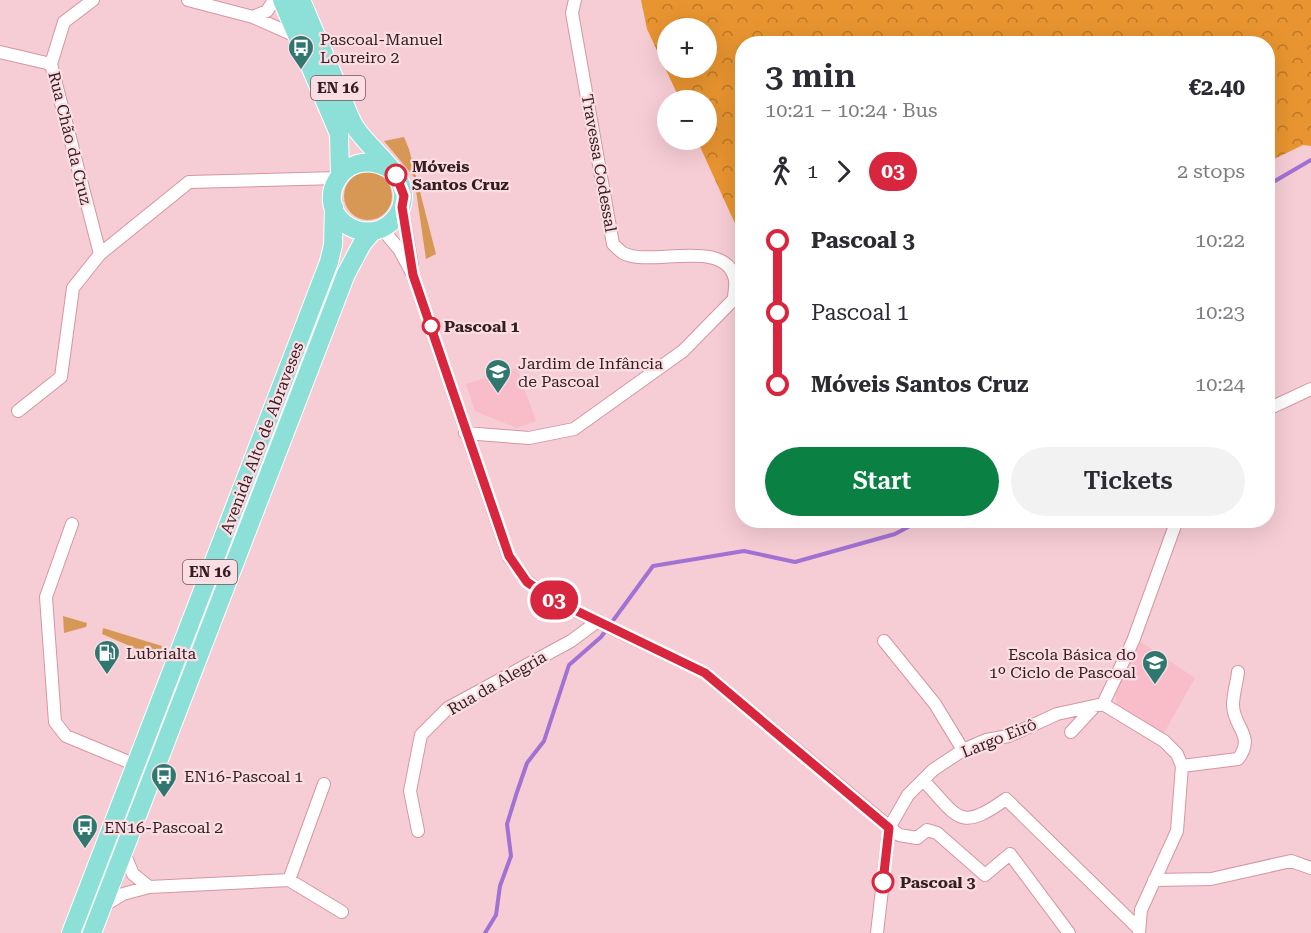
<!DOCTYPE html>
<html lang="en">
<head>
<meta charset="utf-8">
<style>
	body { margin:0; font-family:"Roboto Serif",serif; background:#f2f2f3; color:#2b2b33; height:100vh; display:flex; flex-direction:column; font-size:22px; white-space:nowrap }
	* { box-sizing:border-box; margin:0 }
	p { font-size:20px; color:#7c7c81 }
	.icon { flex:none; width:33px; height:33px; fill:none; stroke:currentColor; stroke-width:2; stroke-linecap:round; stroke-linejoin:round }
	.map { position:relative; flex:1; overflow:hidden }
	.side { position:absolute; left:735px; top:36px; width:540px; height:492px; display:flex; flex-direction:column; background:#fff; border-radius:24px; box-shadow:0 6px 24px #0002 }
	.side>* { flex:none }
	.badge { padding:0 12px; border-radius:20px; font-size:21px; line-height:39px }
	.buttons { position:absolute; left:657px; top:18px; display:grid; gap:12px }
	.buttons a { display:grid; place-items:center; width:60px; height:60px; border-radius:50%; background:#fff; box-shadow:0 6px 24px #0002; font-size:30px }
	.map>.badge { position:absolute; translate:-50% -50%; box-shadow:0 0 0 3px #fff }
	.legs { display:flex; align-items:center; gap:9px; height:66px; padding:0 30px; font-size:20px }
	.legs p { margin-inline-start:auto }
	.headline { display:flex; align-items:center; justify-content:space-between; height:102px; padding:0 30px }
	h1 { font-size:33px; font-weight:600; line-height:45px }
	.primary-button { display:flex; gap:12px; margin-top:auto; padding:12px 30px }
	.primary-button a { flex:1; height:69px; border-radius:36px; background:#0b8043; color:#fff; font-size:24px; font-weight:600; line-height:69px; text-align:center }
	.primary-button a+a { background:#f2f2f3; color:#2b2b33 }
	ul { padding:0 30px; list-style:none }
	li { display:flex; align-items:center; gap:21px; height:72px; font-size:22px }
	li i { display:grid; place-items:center; width:9px; height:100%; margin:0 8px; background:currentColor }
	li i::after { content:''; width:15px; height:15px; margin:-8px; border:4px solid; border-radius:50%; background:#fff }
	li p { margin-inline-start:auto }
	li:first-child i { background:linear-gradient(#0000 50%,currentColor 0) }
	li:last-child i { background:linear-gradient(currentColor 50%,#0000 0) }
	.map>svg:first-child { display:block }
	.built { fill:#f9bcc9 }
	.green { fill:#d79856 }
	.forest { fill:url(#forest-crowns); fill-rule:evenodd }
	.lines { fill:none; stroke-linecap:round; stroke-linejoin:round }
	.stream { stroke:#a172d3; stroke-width:4 }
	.minor-casing { stroke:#d695a3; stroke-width:14 }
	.primary-casing { stroke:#fff; stroke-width:20 }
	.minor { stroke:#fff; stroke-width:12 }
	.primary { stroke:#8ce0d7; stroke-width:18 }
	.line-1-casing { stroke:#fff; stroke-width:14 }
	.line-1 { stroke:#d7263d; stroke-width:9 }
	.stop-1-dot { fill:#fff; stroke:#d7263d; stroke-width:3 }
	.labels { text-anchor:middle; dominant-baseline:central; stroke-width:4.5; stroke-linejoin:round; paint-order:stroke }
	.shield { fill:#fbdee4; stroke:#71575c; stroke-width:1.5 }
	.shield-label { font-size:15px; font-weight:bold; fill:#361d22 }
	.poi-label { font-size:16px; fill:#361d22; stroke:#fbdee4; text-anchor:start }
	.street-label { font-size:16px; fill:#361d22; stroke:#fbdee4 }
	.stop-label { font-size:16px; font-weight:bold; fill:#361d22; stroke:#fbdee4; text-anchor:start }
</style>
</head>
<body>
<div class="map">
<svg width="1311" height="933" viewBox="0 0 1311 933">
	<defs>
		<pattern id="forest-crowns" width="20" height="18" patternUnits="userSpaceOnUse" patternTransform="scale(1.5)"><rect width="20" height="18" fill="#e89430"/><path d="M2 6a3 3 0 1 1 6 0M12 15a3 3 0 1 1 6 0" fill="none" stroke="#bd7828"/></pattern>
	</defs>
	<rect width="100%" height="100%" fill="#f7cdd5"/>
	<!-- built -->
	<path class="built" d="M517 368 536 421 517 428 475 411 466 384Z
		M1138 640 1195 678 1164 733 1116 705V693Z"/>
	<!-- green -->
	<path class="green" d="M404 137 409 149 436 254 426 259 414 177 384 141Z
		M344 196a24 24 0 1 1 48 0a24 24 0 1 1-48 0Z
		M63 616 87 623 86 627 64 633Z
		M103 628 162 646 157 661 150 659 146 653 102 634Z"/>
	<!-- forest -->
	<path class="forest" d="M641 0H1311V146L1303 145 1268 162V44H742V239L697 140H706V100H680L647 29ZM668 28H706V68H668Z"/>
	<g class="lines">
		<!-- stream -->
		<path class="stream" d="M1268 185 1311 160
			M485 933 496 915 500 886 511 856 507 824 517 792 527 763 544 741 569 665 601 637 653 566 744 551 795 562 895 534 921 520"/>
		<defs>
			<path id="minor" d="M93 0 64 22 51 64 100 254
				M188 0 253 17 296 36
				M575 0 572 13 613 244C616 247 620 251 623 253 649 268 727 236 735 280 736 285 734 293 734 299
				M253 17 267 11 274 0
				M0 52 51 64
				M402 207 412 265
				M382 229 399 249 413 275 509 557 527 581 551 599 705 673 899 835 917 838 927 830 937 833 985 875 1010 854 1069 933
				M1268 409 1311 389
				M18 411 61 377 73 288 100 254 189 182 338 178
				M465 433 529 438 574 429 683 351 734 299 742 302
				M72 524 46 597 55 722 66 736 136 765
				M884 641 935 704 963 750
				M1103 704 1164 741 1177 754 1182 766 1177 831 1141 910 1139 933
				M1103 704 1133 641 1177 520
				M1071 732 1095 706
				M1182 766 1238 759C1256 736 1233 727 1233 705 1233 694 1237 682 1238 672
				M923 780C958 817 959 833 1006 799L1139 929
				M418 831 410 791 421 735 448 708 571 641 598 621
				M123 851 133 874 149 887
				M289 880 342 912
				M1154 880 1211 879 1291 861 1311 868
				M103 906 123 894 149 887 289 880 324 784
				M877 933 889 828 908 795 933 770 963 750 986 740 1009 736 1057 714 1103 704"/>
			<path id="primary" d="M282 0 339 134 340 174
				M301 0C313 28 325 56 337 85 343 98 347 114 355 127 367 146 397 168 402 188 409 218 377 242 350 227 310 205 342 144 388 168
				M71 933 329 262 333 245 334 207
				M92 933 346 274 362 244 372 232"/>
		</defs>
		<!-- minor casing -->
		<use href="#minor" class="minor-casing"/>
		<!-- primary casing -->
		<use href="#primary" class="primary-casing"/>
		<!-- minor -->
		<use href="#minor" class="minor"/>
		<!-- primary -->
		<use href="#primary" class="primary"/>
	</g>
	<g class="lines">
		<defs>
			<path id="line-1" d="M396 175 404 196 402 207 413 275 509 556 527 582 552 599 705 673 889 828 883 882"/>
		</defs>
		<!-- line-1 casing -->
		<use href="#line-1" class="line-1-casing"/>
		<!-- line-1 -->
		<use href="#line-1" class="line-1"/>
	</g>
	<!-- icons -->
	<defs>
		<symbol id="bus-pin" viewBox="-11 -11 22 30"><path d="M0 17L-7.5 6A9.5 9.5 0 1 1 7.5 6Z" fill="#30776f" stroke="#fbdee4"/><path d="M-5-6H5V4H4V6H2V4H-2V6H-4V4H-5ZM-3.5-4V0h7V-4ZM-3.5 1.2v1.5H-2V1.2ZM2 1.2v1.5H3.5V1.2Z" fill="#fff"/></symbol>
		<symbol id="school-pin" viewBox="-11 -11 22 30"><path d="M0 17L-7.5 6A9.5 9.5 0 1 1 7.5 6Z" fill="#30776f" stroke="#fbdee4"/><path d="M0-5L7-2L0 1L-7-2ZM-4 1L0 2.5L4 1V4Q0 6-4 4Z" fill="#fff"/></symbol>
		<symbol id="fuel-pin" viewBox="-11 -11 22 30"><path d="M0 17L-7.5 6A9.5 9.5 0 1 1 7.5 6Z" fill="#30776f" stroke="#fbdee4"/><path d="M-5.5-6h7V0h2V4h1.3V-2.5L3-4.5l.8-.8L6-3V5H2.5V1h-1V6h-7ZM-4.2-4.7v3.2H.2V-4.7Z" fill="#fff"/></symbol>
	</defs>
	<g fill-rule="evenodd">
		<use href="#bus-pin" x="286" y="33" width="30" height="40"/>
		<use href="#school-pin" x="483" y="357" width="30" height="40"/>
		<use href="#fuel-pin" x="92" y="638" width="30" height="40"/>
		<use href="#school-pin" x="1140" y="648" width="30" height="40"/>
		<use href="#bus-pin" x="149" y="761" width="30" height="40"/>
		<use href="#bus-pin" x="70" y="812" width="30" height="40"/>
	</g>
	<!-- markers -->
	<g class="stop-1-dot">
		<circle cx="396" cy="175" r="10"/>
		<circle cx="431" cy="326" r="8"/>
		<circle cx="883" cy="882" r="10"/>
	</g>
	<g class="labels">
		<!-- shield labels -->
		<g class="shield">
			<rect x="311" y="76" width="54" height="24" rx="4.5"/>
			<rect x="183" y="560" width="54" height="24" rx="4.5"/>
		</g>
		<g class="shield-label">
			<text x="338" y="88">EN 16</text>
			<text x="210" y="572">EN 16</text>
		</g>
		<!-- poi labels -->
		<g class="poi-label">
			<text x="320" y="39">Pascoal-Manuel<tspan x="320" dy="18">Loureiro 2</tspan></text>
			<text x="518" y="363">Jardim de Infância<tspan x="518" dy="18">de Pascoal</tspan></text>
			<text x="126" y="653">Lubrialta</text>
			<text x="1136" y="654" text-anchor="end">Escola Básica do<tspan x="1136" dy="18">1º Ciclo de Pascoal</tspan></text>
			<text x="184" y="776">EN16-Pascoal 1</text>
			<text x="104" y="827">EN16-Pascoal 2</text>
		</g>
		<!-- street labels -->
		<g class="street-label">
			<text transform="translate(70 138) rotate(76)">Rua Chão da Cruz</text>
			<text transform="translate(599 163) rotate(80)">Travessa Codessal</text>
			<text transform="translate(262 438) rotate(-69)">Avenida Alto de Abraveses</text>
			<text transform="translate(497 683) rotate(-30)">Rua da Alegria</text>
			<text transform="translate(999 738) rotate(-22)">Largo Eirô</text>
		</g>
		<!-- stop labels -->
		<g class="stop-label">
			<text x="412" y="166">Móveis<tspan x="412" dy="18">Santos Cruz</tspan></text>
			<text x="444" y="326">Pascoal 1</text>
			<text x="900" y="882">Pascoal 3</text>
		</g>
	</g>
</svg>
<div class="buttons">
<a>+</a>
<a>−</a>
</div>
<b class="badge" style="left:554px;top:600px;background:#d7263d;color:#fff">03</b>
<section class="side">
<div class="headline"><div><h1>3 min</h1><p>10:21 – 10:24 · Bus</p></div><b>€2.40</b></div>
<div class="legs"><svg class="icon" aria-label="walk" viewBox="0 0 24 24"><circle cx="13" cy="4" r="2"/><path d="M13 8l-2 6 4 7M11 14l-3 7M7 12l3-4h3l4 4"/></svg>1<svg class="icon" aria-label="forward" viewBox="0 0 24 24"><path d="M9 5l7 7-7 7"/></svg><b class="badge" style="background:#d7263d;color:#fff">03</b><p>2 stops</p></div>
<ul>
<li><i style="color:#d7263d"></i><b>Pascoal 3</b><p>10:22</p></li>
<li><i style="color:#d7263d"></i><span>Pascoal 1</span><p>10:23</p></li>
<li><i style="color:#d7263d"></i><b>Móveis Santos Cruz</b><p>10:24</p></li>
</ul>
<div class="primary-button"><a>Start</a><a>Tickets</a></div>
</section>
</div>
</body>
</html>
